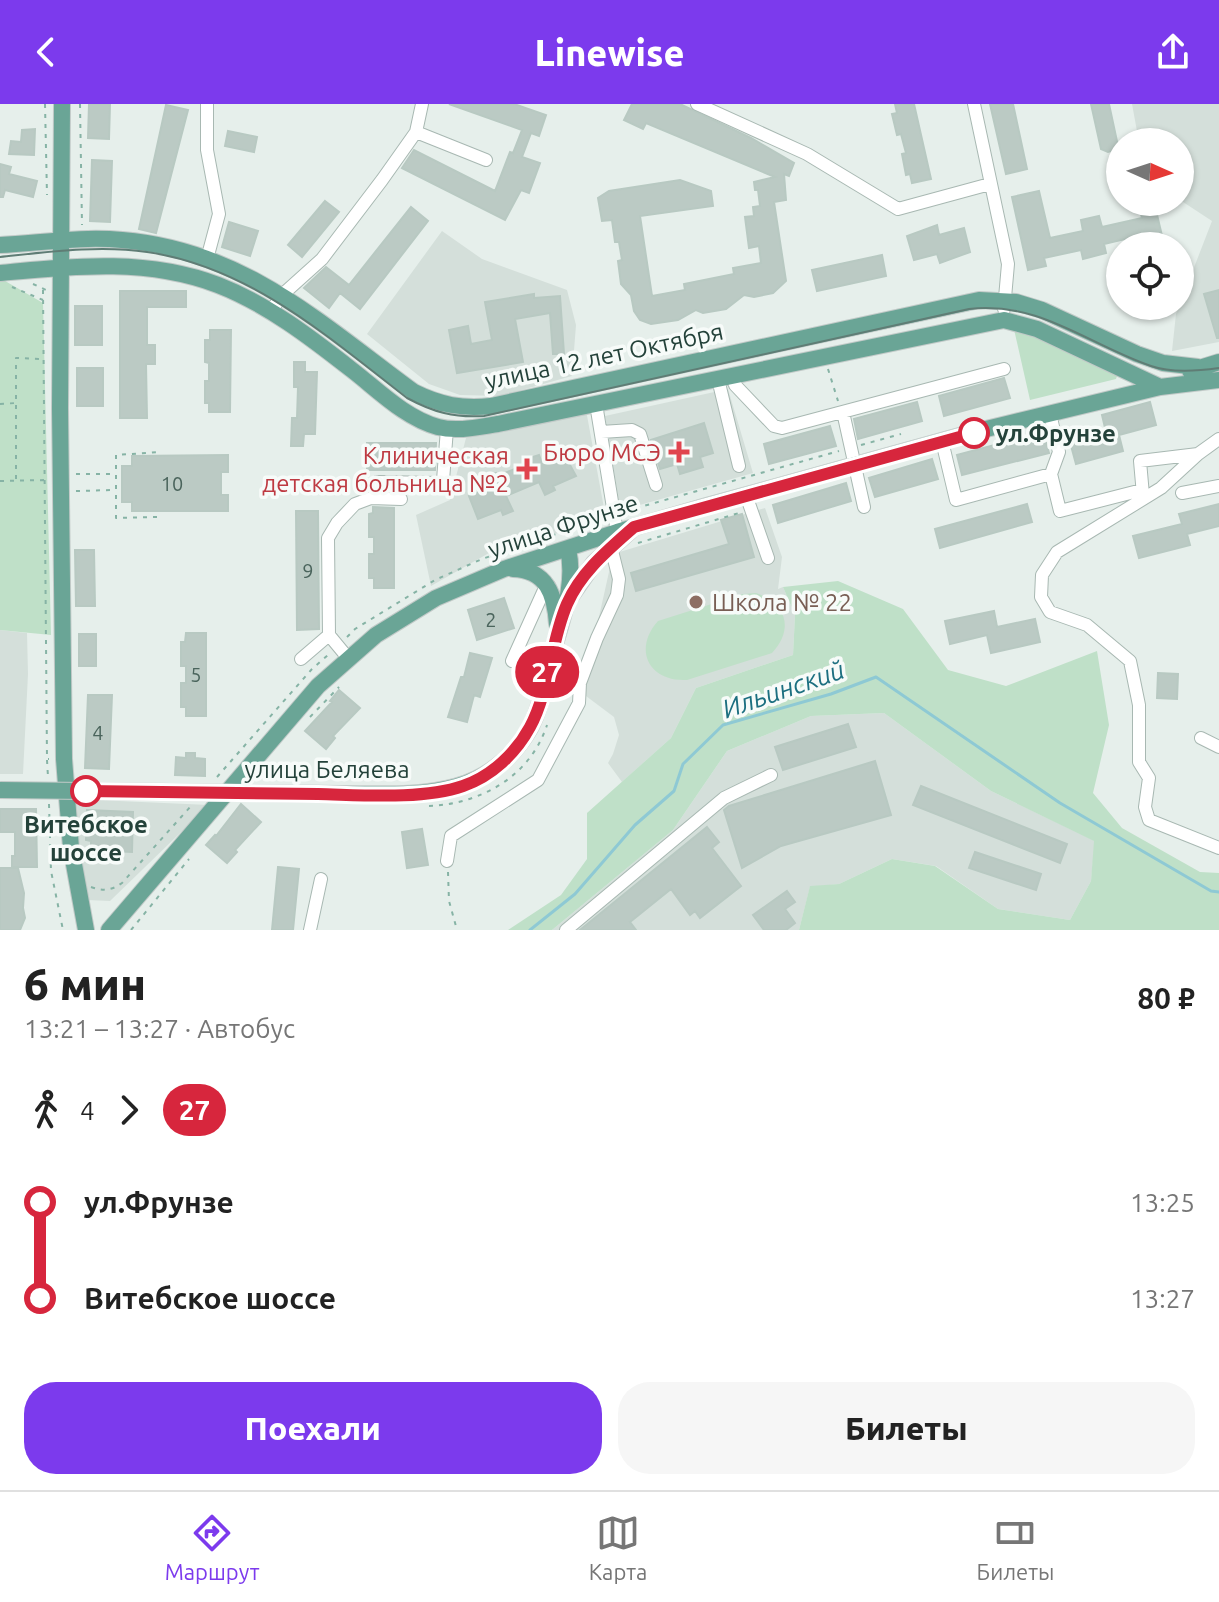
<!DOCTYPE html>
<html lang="ru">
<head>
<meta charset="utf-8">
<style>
	body { margin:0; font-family:Ubuntu,sans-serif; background:#f6f6f6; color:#222; height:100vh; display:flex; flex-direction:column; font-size:30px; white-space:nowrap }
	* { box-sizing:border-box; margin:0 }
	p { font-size:26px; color:#767676 }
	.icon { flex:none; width:44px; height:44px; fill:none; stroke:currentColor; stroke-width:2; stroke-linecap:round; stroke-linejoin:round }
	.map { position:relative; height:826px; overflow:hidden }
	.details { display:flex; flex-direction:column; background:#fff; flex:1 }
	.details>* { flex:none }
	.badge { padding:0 16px; border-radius:26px; font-size:28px; line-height:52px }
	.needle { width:52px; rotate:93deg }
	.fabs { position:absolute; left:1106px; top:24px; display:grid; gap:16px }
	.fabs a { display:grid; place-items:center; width:88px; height:88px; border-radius:50%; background:#fff; box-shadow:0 2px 6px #0004; font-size:40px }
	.map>.badge { position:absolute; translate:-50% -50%; box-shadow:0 0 0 4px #fff }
	.legs { display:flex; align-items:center; gap:12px; height:88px; padding:0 24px; font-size:26px }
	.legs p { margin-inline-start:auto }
	.summary { display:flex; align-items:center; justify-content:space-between; height:136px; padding:0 24px }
	h1 { font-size:44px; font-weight:800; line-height:60px }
	.primary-button { display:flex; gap:16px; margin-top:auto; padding:16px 24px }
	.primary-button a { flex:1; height:92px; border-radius:32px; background:#7c3aed; color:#fff; font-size:32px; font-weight:800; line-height:92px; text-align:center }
	.primary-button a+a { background:#f6f6f6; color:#222 }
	ul { padding:0 24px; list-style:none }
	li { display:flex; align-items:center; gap:28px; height:96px; font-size:30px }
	li i { display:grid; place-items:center; width:12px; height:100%; margin:0 10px; background:currentColor }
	li i::after { content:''; width:20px; height:20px; margin:-10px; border:6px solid; border-radius:50%; background:#fff }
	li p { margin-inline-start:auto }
	li:first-child i { background:linear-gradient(#0000 50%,currentColor 0) }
	li:last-child i { background:linear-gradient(currentColor 50%,#0000 0) }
	header { display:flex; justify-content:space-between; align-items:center; height:104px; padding:0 24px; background:#7c3aed; color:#fff; font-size:36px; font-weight:800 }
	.tabs { display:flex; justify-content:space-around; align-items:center; height:112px; border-top:2px solid #e0e0e0; background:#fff; font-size:22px; color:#767676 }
	.tabs a { display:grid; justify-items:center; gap:4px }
	.tabs .active { color:#7c3aed }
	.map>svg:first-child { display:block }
	.built { fill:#d4dfda }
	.green { fill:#bfe0c8 }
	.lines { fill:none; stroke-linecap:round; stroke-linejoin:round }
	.stream { stroke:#8ec9d4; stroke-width:3 }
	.building { fill:#bbcac4; stroke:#b8c9c2; stroke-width:2 }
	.minor-casing { stroke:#a8b8b2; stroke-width:14 }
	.major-casing { stroke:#c2cac8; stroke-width:18 }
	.path { stroke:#86b3a5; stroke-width:2; stroke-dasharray:4 6; stroke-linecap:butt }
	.minor { stroke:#fff; stroke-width:12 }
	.major { stroke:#6aa596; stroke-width:16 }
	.tram { stroke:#5f7d75; stroke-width:2 }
	.major-bridge-casing { stroke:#c2cac8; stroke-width:18; stroke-linecap:butt }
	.major-bridge { stroke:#6aa596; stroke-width:16 }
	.line-1-casing { stroke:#fff; stroke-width:18 }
	.line-1 { stroke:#d7263d; stroke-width:12 }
	.stop-1-dot { fill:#fff; stroke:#d7263d; stroke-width:4 }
	.health-dot { fill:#e0444e; stroke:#f7fbf9; stroke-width:3 }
	.education-dot { fill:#8d6e63; stroke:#f7fbf9; stroke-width:3 }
	.labels { text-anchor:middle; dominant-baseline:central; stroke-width:7; stroke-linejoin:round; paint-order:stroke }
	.number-label { font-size:20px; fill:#4a645c }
	.street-label { font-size:24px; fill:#24423a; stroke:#f7fbf9 }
	.stop-label { font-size:24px; font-weight:bold; fill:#24423a; stroke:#f7fbf9; text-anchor:start }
	.health-label { font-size:24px; fill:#be3a42; stroke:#f7fbf9; text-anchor:end }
	.education-label { font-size:24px; fill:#785e54; stroke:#f7fbf9; text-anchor:start }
	.water-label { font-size:26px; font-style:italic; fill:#1c6f80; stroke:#f7fbf9 }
</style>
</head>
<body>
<header><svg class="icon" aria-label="back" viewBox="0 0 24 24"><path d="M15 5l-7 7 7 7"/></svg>Linewise<svg class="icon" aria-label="share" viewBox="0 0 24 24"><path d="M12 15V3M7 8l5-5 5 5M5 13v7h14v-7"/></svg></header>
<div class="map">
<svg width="1219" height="826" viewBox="0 0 1219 826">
	<rect width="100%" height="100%" fill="#e6efeb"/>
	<!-- built -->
	<path class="built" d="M1132 0H1219V238L1172 247 1176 210 1212 117 1180 96V38H1139Z
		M442 127 482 155 567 186 576 221 572 272 500 292 460 291 429 280 367 230Z
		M728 285 753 369 629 404 619 398 605 312Z
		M586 306 606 415 489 449 431 482 416 411 450 396 466 334Z
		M765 404 782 453 778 485 783 483 795 511 793 551 696 584 671 634 622 678 608 659 613 650 619 631 614 613 582 589 613 450Z
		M0 526 27 529 28 570 23 670H0Z
		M884 609 991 687 1095 737 1091 777 1070 816 998 805 936 762 892 755 839 780 810 783 799 826H552L673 726 727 647 811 612Z
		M74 695 209 701 110 797 87 796 76 760Z"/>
	<!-- green -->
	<path class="green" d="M0 174 43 199 51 531 0 526Z
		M1011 212 1119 266 1116 275 1030 296Z
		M838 477 903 505 948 566 1006 582 1097 547 1109 621 1093 689 1122 724 1200 768 1219 769V826H799L810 782 839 780 892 755 935 762 998 805 1070 816 1091 777 1094 737 991 687 884 609 811 612 727 647 673 726 552 826H508L561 791 587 755V709L671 634 696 584 793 551 795 511 783 483Z
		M756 489C787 500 794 525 772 549L687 576C648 578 633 545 658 517L743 490Z"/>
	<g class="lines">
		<!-- stream -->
		<path class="stream" d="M530 826 575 790 635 721 674 687 683 660 723 621 831 590 876 573 1060 699 1211 787 1219 788"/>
	</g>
	<!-- building -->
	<path class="building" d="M89 0H110L109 35 88 34Z
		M449 0H514L546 11 539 32 531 29 522 53 540 59 529 89 521 86 505 116 402 64 414 46 495 87 510 48 513 49 522 26Z
		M632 0H680L751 34 794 59 789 72 784 70 786 96 774 98 786 177 773 189 754 193 744 191 726 205 703 209 696 206 678 216 651 220 640 216 634 207 631 191 621 180 618 157 622 156 619 138H615L612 116 602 117 598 94 609 87 680 76 711 87 713 102 640 112 652 192 685 186 684 180 734 170 733 164 761 159 759 142 749 144 745 113 754 112 753 103 760 102 758 86H755L754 78 775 73 646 19 643 25 624 16Z
		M895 0H914L931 75 912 79 910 70 906 71 902 50 906 49 901 30 897 31 892 10 897 9Z
		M990 0H1013L1027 65 1006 70Z
		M1091 0H1109L1118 42 1115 46 1108 48 1101 45Z
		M166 1 188 6 156 129 139 125Z
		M35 25 34 51 9 50 11 37 21 38 22 26Z
		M228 27 257 33 254 48 225 42Z
		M92 56 112 57 110 118 90 117Z
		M0 60 11 63 9 70 37 77 33 93 5 86 3 93H0Z
		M1039 87 1050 134 1083 127 1081 116 1099 112 1102 123 1142 114 1138 98H1154L1163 136 1148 139 1146 130 1104 140 1106 149 1083 155 1081 146 1044 154 1046 162 1028 166 1012 93Z
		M325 97 339 108 302 153 288 141Z
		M411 103 428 117 360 205 340 189 329 204 304 184 326 163 349 181Z
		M229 118 258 127 250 152 222 143Z
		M937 121 939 131 964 124 970 148 940 159 937 150 914 156 907 132Z
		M882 151 886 172 817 187 812 166Z
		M1219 186V234H1217L1204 190Z
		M120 187H186V203H147V241H155V260H146L147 314H120Z
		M534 190V194L560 192 564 250H553L550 209 515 215 523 258 457 269 449 226 468 222 471 240 492 236 485 198Z
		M75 202H102V241H75Z
		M210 226H231L230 308H209V299H205V277H209V259L205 258V236H210Z
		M294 258H305V268H317L315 330H304L303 342H291L292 314H297L298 283H294Z
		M77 264H103V302H77Z
		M1004 274 1010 294 944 312 939 292Z
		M917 298 922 317 858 335 854 315Z
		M1150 298 1156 321 1119 331 1123 347 1076 360 1070 338 1106 328 1102 311Z
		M704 319 713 349 700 353 703 363 680 370 677 360 660 365 651 336Z
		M830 322 836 342 769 360 764 340Z
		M1043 328 1049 349 962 371 957 351Z
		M367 339H436L435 366H367Z
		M564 350 576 372 553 382 555 386 545 391 539 378 506 392 513 407 503 411 501 406 478 415 469 392 489 384 485 373 496 369 498 372 531 358 530 354 539 351 542 359Z
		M228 351V368H221V391H228V407H132V398H122V362H132V352Z
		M932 355 938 375 875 393 869 374Z
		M846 379 851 397 778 419 773 401Z
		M1027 400 1032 418 940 444 935 425Z
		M1219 400V422L1187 430 1190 441 1139 454 1133 432 1182 420 1179 410Z
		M373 403 394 404V484H374V474H369V450H374V433H369V410L373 409Z
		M296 407H318L319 525 297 526Z
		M742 410 754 453 636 487 631 469 729 440 721 416Z
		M75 446H94L95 502H76Z
		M504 494 514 524 477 536 468 506Z
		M994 507 997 523 1035 515 1040 538 991 549 987 531 950 540 945 517Z
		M186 529H206V612H186V603H181V579H186V562H181V538H185Z
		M79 530H96V562H79Z
		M470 549 492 554 480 593 474 591 467 618 448 613 461 573H464Z
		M1158 569 1178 570 1177 595 1157 594Z
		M339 586 360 604 333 632 335 634 326 645 305 627 332 598 330 597Z
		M88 591H112L109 665 85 664Z
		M848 620 856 643 783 666 775 643Z
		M186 649H195V654L205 655V672L175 671 176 653 186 654Z
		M875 657 891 711 781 742 742 764 724 706 729 702Z
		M921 682 1067 740 1060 759 913 701Z
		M241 700 261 718 235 746 237 748 227 759 206 741 215 731 216 732Z
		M0 705H36L37 763H12V752H15V728H0Z
		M87 706 133 708 132 748 91 746V737L86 736Z
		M707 723 719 738 712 744 741 782 700 814 695 807 690 811 671 785 630 818 636 826H580Z
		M422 725 428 761 407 764 402 728Z
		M975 748 1041 770 1036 786 969 764Z
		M278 763 299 765 293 826H272Z
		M0 764H18L24 789 23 804 25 814 20 826H0Z
		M787 787 795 798 785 805 795 819 786 826H764L753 811Z"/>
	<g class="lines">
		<defs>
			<path id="minor" d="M207 0V46L219 110 207 155
				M697 0 807 50 898 105 990 80
				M974 0 1008 160 1004 205
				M416 28 486 56
				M271 207 282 191 322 155 382 76 416 28 422 0
				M733 272 735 281 774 322 782 324 1004 265
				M718 275 739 362
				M596 300 617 428
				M843 308 864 403
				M1050 310 1059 348 1051 370 1060 407 1142 386
				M601 328 632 326 640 330 656 381
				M1219 335 1198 350 1161 384 1057 448 1042 471 1041 493 1050 508 1087 521 1130 557 1139 601V658L1149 674 1145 703 1149 716 1219 744
				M942 337 956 396 1051 370
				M377 378 438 379 443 376 447 325
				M1182 389 1219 382
				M746 391 768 454
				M1143 391 1140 357 1198 350
				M348 554 329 531 328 434 337 419 355 400 371 394 401 395
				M301 555 329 531
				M512 557 545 484 549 482
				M1201 634 1219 643
				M447 757 451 732 538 676 579 599 580 579 597 534 617 491 619 475 611 443
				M310 826 321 775
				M566 826 724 694 771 671"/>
			<path id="major" d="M62 0 60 304 64 655 71 744 86 826
				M0 141C40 139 82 132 122 136 243 146 320 219 414 288 440 301 462 305 491 302L979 196 1016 198 1042 206 1137 250 1163 259 1198 263
				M0 169C74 162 147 154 218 181 267 200 310 233 352 266 378 286 405 314 438 323 457 328 478 323 498 320L1004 216 1037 225 1160 283
				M1190 267 1219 258
				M513 465C547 466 555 491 557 520
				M571 492 594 459 630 427
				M339 690C413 690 487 699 530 624 542 601 546 572 553 547 562 514 576 480 568 445
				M109 826 318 582 376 531 436 494 504 465 617 428 707 402 978 327 1160 283 1219 276"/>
		</defs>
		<!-- minor casing -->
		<use href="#minor" class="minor-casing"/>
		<!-- major casing -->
		<use href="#major" class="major-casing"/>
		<!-- path -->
		<path class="path" d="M45 0 47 91
			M80 0 82 121
			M33 180 46 186
			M12 183 43 196
			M43 186 47 655H49
			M828 265 838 297
			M0 300 16 299V254L42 255
			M16 301V377
			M861 341 901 330
			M76 370H114
			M0 377 46 376
			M76 387 114 386
			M626 407 839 347
			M157 413 116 414V351L161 348
			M638 439 739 409
			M347 533 355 525 435 476 482 455 604 414
			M310 613 339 583
			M47 656 48 673
			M217 673 312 565 328 551
			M49 700 51 767 63 826
			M429 702C480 700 530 673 547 621
			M448 768 449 797 457 826
			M91 783C103 787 111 787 122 779L191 702
			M131 826 189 755"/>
		<!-- minor -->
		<use href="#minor" class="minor"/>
		<!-- major -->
		<use href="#major" class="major"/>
		<!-- tram -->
		<path class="tram" d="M0 153C48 148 99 141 147 148 250 163 328 233 407 294 433 308 454 314 484 312L969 205C1040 197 1087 240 1151 262 1171 269 1198 267 1219 264"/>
		<defs>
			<path id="major-bridge" d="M0 686 339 690"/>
		</defs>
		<!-- major-bridge casing -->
		<use href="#major-bridge" class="major-bridge-casing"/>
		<!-- major-bridge -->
		<use href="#major-bridge" class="major-bridge"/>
	</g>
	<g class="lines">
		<defs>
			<path id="line-1" d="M86 687C163 688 240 689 318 690 362 691 422 696 463 682 492 672 516 649 530 623 550 586 550 539 567 500 581 468 608 446 634 423L974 329"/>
		</defs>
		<!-- line-1 casing -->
		<use href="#line-1" class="line-1-casing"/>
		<!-- line-1 -->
		<use href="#line-1" class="line-1"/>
	</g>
	<!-- markers -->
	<g class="stop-1-dot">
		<circle cx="974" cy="329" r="14"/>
		<circle cx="86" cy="687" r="14"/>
	</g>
	<g class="health-dot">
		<path d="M675 336h8v8h8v8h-8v8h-8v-8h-8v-8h8z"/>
		<path d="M523 353h8v8h8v8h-8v8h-8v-8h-8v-8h8z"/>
	</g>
	<circle class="education-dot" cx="696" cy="498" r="8"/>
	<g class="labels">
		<!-- number labels -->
		<g class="number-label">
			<text x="172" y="379">10</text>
			<text x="308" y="466">9</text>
			<text x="491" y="515">2</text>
			<text x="196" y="570">5</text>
			<text x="98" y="628">4</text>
		</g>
		<!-- street labels -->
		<g class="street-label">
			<text transform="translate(604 252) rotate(-12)">улица 12 лет Октября</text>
			<text transform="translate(563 422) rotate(-18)">улица Фрунзе</text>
			<text x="327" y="665">улица Беляева</text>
		</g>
		<!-- stop labels -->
		<g class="stop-label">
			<text x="996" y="329">ул.Фрунзе</text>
			<text x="86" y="720" text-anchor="middle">Витебское<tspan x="86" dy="28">шоссе</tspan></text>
		</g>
		<!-- health labels -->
		<g class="health-label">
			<text x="661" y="348">Бюро МСЭ</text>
			<text x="509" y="351">Клиническая<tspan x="509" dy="28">детская больница №2</tspan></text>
		</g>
		<!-- education labels -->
		<g class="education-label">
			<text x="712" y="498">Школа № 22</text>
		</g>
		<!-- water labels -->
		<g class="water-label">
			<text transform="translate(783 585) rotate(-19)">Ильинский</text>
		</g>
	</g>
</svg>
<div class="fabs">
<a><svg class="needle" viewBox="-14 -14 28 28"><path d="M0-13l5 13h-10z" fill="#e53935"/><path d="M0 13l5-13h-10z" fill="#767676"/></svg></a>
<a><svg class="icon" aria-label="locate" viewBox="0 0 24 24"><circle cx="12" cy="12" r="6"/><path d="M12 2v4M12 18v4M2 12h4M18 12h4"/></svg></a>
</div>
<b class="badge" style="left:547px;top:568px;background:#d7263d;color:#fff">27</b>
</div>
<section class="details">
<div class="summary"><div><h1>6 мин</h1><p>13:21 – 13:27 · Автобус</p></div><b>80 ₽</b></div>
<div class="legs"><svg class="icon" aria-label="walk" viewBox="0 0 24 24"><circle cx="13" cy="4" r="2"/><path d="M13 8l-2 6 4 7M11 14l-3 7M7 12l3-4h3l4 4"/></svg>4<svg class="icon" aria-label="forward" viewBox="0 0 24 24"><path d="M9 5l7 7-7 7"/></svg><b class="badge" style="background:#d7263d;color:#fff">27</b></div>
<ul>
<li><i style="color:#d7263d"></i><b>ул.Фрунзе</b><p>13:25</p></li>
<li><i style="color:#d7263d"></i><b>Витебское шоссе</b><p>13:27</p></li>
</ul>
<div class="primary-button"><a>Поехали</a><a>Билеты</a></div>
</section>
<nav class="tabs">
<a class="active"><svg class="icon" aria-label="directions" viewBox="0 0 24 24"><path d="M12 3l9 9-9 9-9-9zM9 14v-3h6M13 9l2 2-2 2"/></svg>Маршрут</a>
<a><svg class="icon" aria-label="map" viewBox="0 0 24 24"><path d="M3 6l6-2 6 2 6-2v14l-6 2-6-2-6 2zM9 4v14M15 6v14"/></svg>Карта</a>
<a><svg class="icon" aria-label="tickets" viewBox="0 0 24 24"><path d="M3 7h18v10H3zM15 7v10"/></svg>Билеты</a>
</nav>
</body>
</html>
